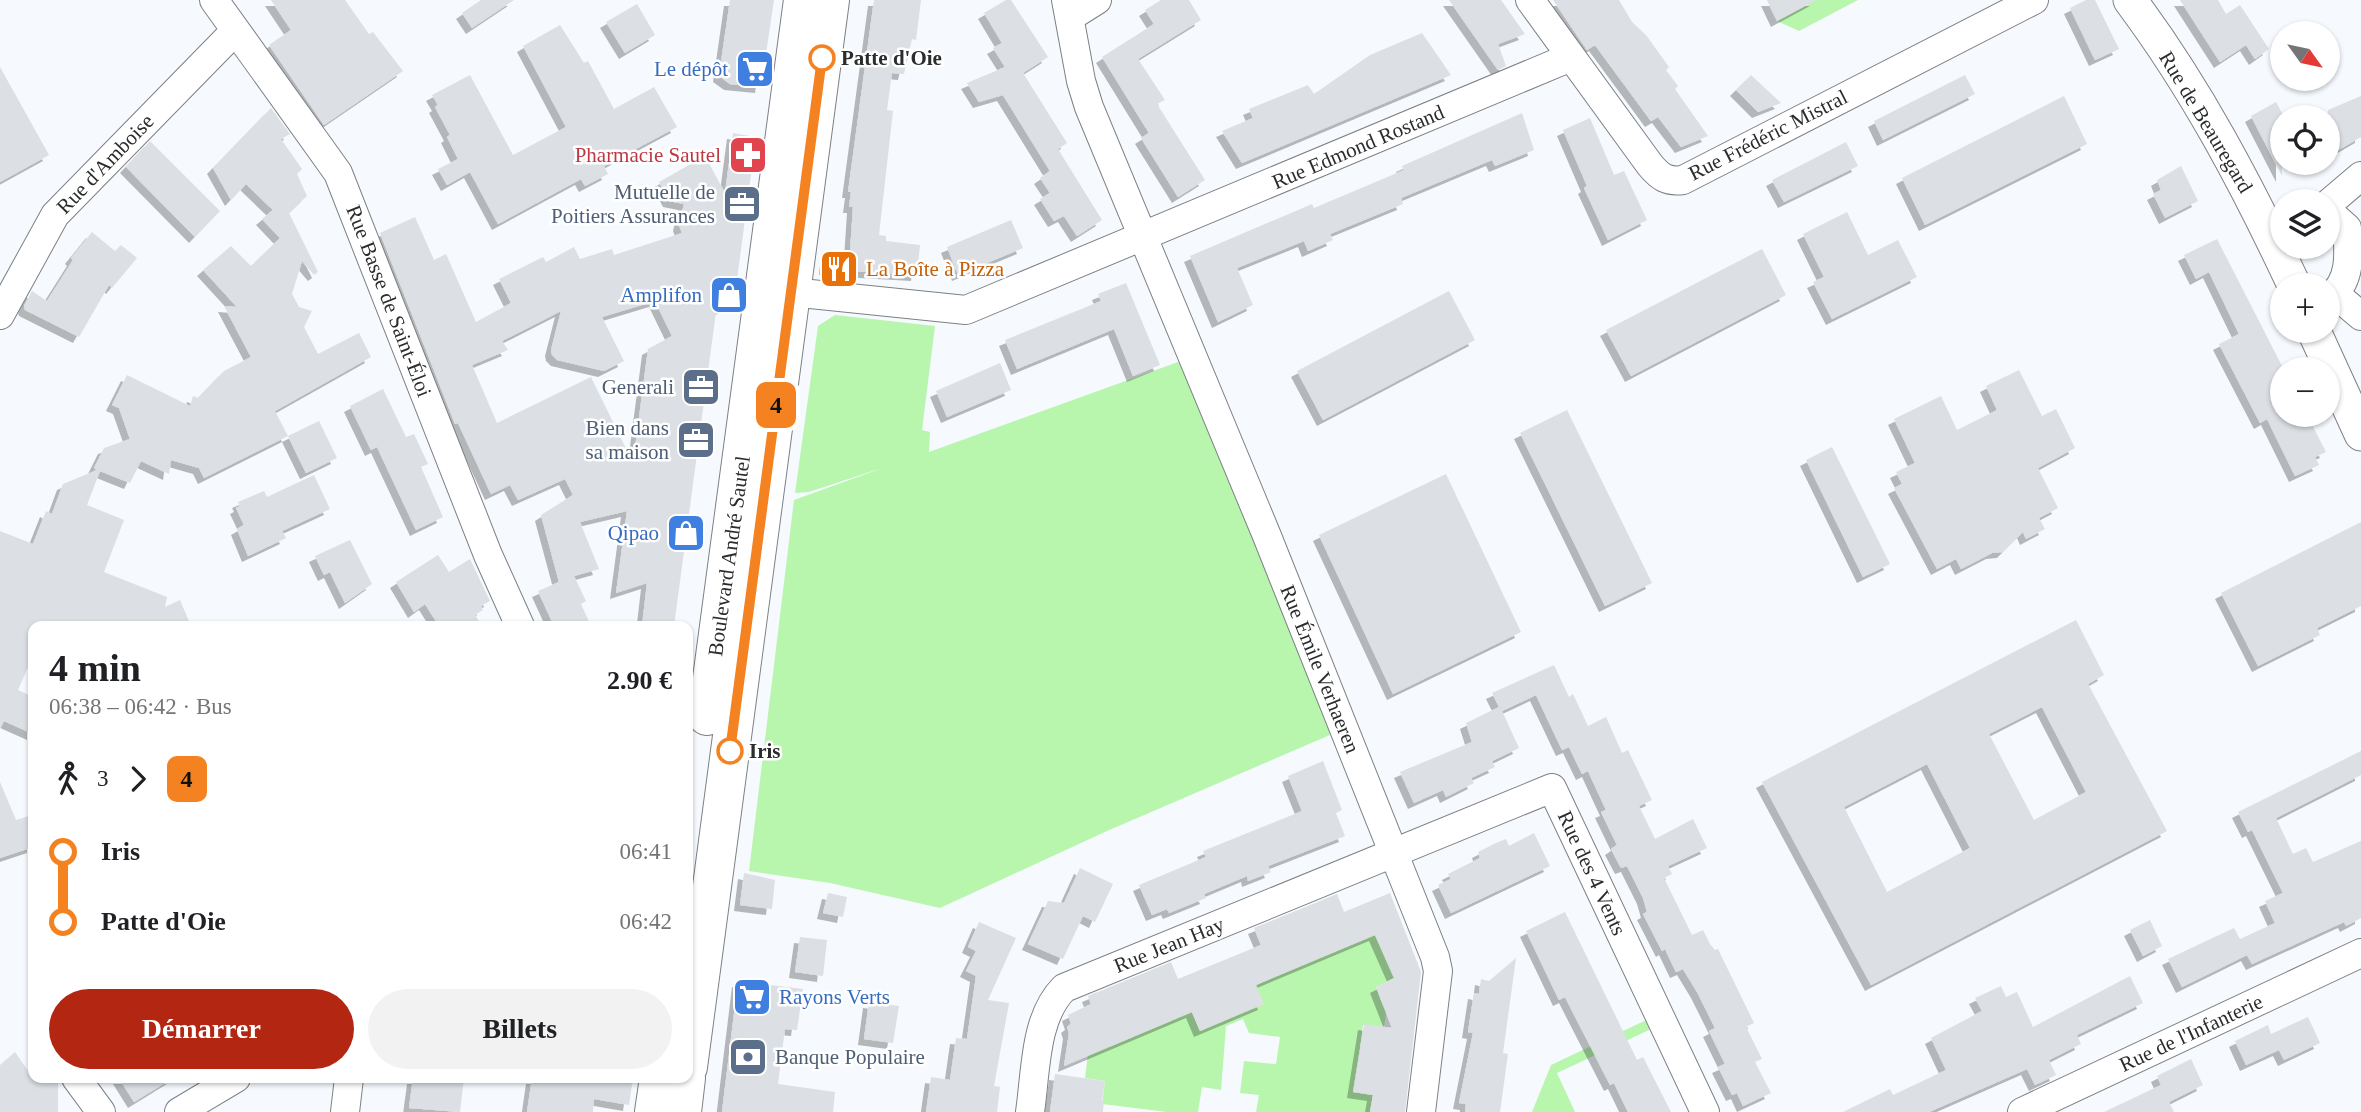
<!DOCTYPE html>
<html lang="fr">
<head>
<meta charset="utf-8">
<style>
	body { margin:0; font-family:Georgia,serif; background:#f2f2f2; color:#202124; height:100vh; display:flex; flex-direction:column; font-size:26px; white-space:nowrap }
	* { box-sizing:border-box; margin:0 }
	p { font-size:23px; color:#757577 }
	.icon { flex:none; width:38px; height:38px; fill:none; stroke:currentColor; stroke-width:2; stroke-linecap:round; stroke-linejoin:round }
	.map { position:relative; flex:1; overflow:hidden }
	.side { position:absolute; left:28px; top:621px; width:665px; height:462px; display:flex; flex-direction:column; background:#fff; border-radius:14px; box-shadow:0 2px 5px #0004 }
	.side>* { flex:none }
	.badge { padding:0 14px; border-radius:10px; font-size:24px; line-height:46px }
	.needle { width:46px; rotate:123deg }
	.controls { position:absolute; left:2270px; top:21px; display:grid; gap:14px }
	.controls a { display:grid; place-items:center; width:70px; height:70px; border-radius:50%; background:#fff; box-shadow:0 2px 5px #0004; font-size:35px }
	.map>.badge { position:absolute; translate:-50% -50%; box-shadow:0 0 0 4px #fff }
	.legs { display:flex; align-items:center; gap:10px; height:77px; padding:0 21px; font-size:23px }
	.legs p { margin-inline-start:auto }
	.summary { display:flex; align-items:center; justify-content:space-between; height:119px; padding:0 21px }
	h1 { font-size:38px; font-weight:700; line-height:52px }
	.primary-button { display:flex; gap:14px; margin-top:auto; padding:14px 21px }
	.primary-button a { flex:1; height:80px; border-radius:42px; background:#b32612; color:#fff; font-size:28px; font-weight:700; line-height:80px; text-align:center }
	.primary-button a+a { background:#f2f2f2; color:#202124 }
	ul { padding:0 21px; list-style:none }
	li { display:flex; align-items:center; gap:24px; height:70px; font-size:26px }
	li i { display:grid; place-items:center; width:10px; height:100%; margin:0 9px; background:currentColor }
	li i::after { content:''; width:18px; height:18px; margin:-9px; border:5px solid; border-radius:50%; background:#fff }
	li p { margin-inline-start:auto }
	li:first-child i { background:linear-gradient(#0000 50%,currentColor 0) }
	li:last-child i { background:linear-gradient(currentColor 50%,#0000 0) }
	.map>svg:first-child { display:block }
	.green { fill:#b8f6ae }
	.building { fill:#dcdfe4; fill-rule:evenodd; filter:url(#shadow) }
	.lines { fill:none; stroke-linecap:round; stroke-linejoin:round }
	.minor-casing { stroke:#7d8084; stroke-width:30 }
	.tertiary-casing { stroke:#7d8084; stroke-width:35 }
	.primary-casing { stroke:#7d8084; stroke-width:40 }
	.minor { stroke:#fff; stroke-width:28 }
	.tertiary { stroke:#fff; stroke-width:33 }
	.primary { stroke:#fff; stroke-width:38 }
	.line-1-casing { stroke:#fff; stroke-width:16 }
	.line-1 { stroke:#f58220; stroke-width:10 }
	.stop-1-dot { fill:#fff; stroke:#f58220; stroke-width:3.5 }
	.labels { text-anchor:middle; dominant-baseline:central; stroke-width:5; stroke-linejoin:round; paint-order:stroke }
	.stop-label { font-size:21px; font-weight:bold; fill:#2a2c2d; stroke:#fff; text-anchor:start }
	.shop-label { font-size:21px; fill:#366cbe; stroke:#fff; text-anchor:end }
	.street-label { font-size:21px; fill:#2a2c2d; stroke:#fff }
	.health-label { font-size:21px; fill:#be3a42; stroke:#fff; text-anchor:end }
	.service-label { font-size:21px; fill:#4e5e75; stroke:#fff; text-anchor:end }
	.food-label { font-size:21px; fill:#c56008; stroke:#fff; text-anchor:start }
</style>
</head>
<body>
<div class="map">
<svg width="2361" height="1112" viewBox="0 0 2361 1112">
	<defs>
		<filter id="shadow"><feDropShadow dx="-6" dy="6" stdDeviation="0" flood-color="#0004"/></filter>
	</defs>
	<rect width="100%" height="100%" fill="#f6f9fe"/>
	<!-- green -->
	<path class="green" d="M1808 0H1858L1799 31 1777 21 1809 4Z
		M835 315 935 326 922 430 930 432 929 452 1192 357 1344 729 1107 831 940 908 830 883 749 871 794 500 885 467 809 492 795 493 818 326Z
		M1375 935 1395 978 1376 987 1383 1006 1387 1007 1384 1027 1363 1025 1360 1047 1379 1050 1353 1092 1373 1095 1370 1112H1256L1259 1095 1240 1093 1244 1061 1276 1064 1280 1037 1249 1033 1243 1019 1226 1026 1221 1090 1202 1087 1198 1112H1167L1102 1104 1105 1081 1085 1078 1089 1045 1109 1047 1171 1021 1183 993 1200 1031 1220 1022 1256 985Z
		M1659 1014 1664 1023 1557 1073 1575 1112H1532L1551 1065Z"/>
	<!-- building -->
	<path class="building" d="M271 0H345L369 34 373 32 403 71 324 125 269 45 291 30Z
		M481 0H514L472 28 462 13Z
		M730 0H774L761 87 730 84 719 76Z
		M874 0H921L916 40 912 39 904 74 892 73 887 110 893 111 879 235 886 236V241L920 245 917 275 848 271 847 281 832 280 825 268 827 251 850 252 853 207H849L851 192H848Z
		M1006 0H1011L1048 57 1023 73 1067 143 1058 149 1102 220 1077 236 1064 216 1054 221 1040 199 1050 193 1040 178 1050 171 1003 95 979 102 967 83 1005 67 993 48 1002 43 984 13Z
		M1161 0H1189L1201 20 1138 59 1165 100 1157 104 1205 180 1178 197 1141 138 1149 133 1102 57 1154 24 1145 10Z
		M1449 0H1501L1525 34 1498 44 1506 66 1498 70Z
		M1553 0H1619L1632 22 1646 35 1669 67 1666 70 1678 86 1675 89 1708 136 1681 147 1658 117 1651 121 1595 45 1587 50Z
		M1767 0H1816L1777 21Z
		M2086 0H2095L2119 49 2095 60 2070 8Z
		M2180 0H2218L2226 14 2240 5 2269 49 2255 59 2246 45 2220 62Z
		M637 4 655 35 625 53 606 22Z
		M560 25 584 63 588 61 614 109 654 87 677 127 604 166 608 174 585 186 581 179 498 224 470 172 447 185 438 169 458 159 447 137 450 135 435 107 438 105 432 95 470 75 513 155 566 127 523 46Z
		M1422 33 1451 75 1242 163 1222 131 1253 118 1249 109 1308 85 1314 94 1370 55Z
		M0 67 49 155 0 182Z
		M1751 75 1781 103 1758 112 1736 90Z
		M1965 75 1975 94 1883 140 1874 121Z
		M2064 96 2087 144 1925 225 1902 178Z
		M2361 96V137L2328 156V110Z
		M2276 102 2282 113V176L2251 116Z
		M271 108 290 134 281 139 302 169 297 174 307 196 289 213 318 272 314 275 302 261 292 294 299 307 312 311 304 327 318 354 359 333 371 357 275 411 288 436 204 478 199 468 171 460 169 474 141 461 130 483 100 471 87 505 124 520 104 572 167 597 165 607 180 600 191 626H33V656L18 690 33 697V734L4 721 0 729V531L33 544 46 511 52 514 63 484 97 470 94 468 104 448 130 439 119 408 112 405 127 375 190 406 193 396 198 398 224 371 251 357 224 306 237 307 203 270 231 246 251 266 280 238 262 219 273 210 246 184 231 200 213 168Z
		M1522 113 1534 150 1495 166 1492 160 1401 198 1403 204 1330 234 1333 240 1308 251 1304 241 1237 268 1253 305 1218 322 1190 256 1312 204 1314 208 1404 170 1402 166Z
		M1590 118 1614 175 1624 171 1647 220 1608 240 1584 188 1587 186 1563 130Z
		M733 133 756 137 734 302 716 312 674 626H642L647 583 616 593 627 511 580 522 599 569 574 576 586 601 581 604 591 626H554L538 591 559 582 541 515 573 495 565 479 518 500 510 485 491 494 458 423 455 424 380 233 415 217 434 260 446 254 476 322 511 303 499 279 543 257 546 262 574 247 580 259 612 249 614 255 682 233 679 225 684 204 669 201 659 182 705 156 725 193ZM655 301 672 336 648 349 633 463 591 377 497 423 472 365 508 350 502 341 561 311 551 350 552 355 557 360 604 371 624 361 602 317Z
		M150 141 220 211 195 237 126 167Z
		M1846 142 1858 166 1784 202 1772 180Z
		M2181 166 2198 201 2165 218 2153 194 2161 190 2157 180Z
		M1847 212 1868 255 1898 240 1917 277 1832 319 1813 282 1824 277 1803 234Z
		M1011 220 1023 248 958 275 947 247Z
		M92 232 115 251 121 245 137 258 112 288 109 285 79 337 25 310 24 306 32 291 47 301 73 260 71 258Z
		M2217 239 2282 366V415H2307L2326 452 2315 457 2319 465 2295 476 2267 419 2260 423 2219 344 2239 334 2209 272 2196 279 2184 255Z
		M1762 249 1786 295 1631 376 1606 330Z
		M1126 283 1160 365 1133 376 1114 329 1017 369 1005 340 1101 301 1098 294Z
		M1449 291 1475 340 1323 420 1297 371Z
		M1000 363 1011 390 947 417 936 391Z
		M2019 370 2042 416 2056 409 2075 448 2038 468 2058 508 2039 518 2045 529 2026 539 2023 532 2003 552 1992 553 1961 569 1956 559 1937 569 1894 488 1902 484 1896 472 1915 463 1894 419 1941 396 1957 430 1997 410 1986 386Z
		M383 389 406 437 414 434 428 464 421 467 443 517 416 530 377 447 371 450 350 406Z
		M1567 410 1652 583 1605 606 1520 433Z
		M319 421 337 458 306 473 288 436Z
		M1832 447 1890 564 1863 577 1806 460Z
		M1446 474 1521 632 1393 694 1319 535Z
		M314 475 330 509 282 531 286 538 248 556 237 529 244 525 236 508 240 506 238 502 264 491 267 497Z
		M2361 522V606L2317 628 2320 635 2258 666 2221 593Z
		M350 540 372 584 345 603 330 572 324 575 315 556Z
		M438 555 449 572 470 559 490 601 481 606 483 610 475 615 482 626H439L425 604 414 612 396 582Z
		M2076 620 2104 675 2088 684 2167 831 1871 985 1762 782ZM2042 707 2086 792 2034 820 1989 734ZM1927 764 1970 848 1887 892 1844 807Z
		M1554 665 1569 697 1573 694 1588 726 1606 717 1622 753 1628 750 1652 800 1639 806 1655 839 1693 819 1707 848 1668 866 1672 874 1664 878 1692 935 1703 930 1710 944 1715 950 1718 949 1754 1023 1746 1027 1762 1059 1755 1062 1771 1093 1743 1106 1737 1093 1732 1095 1718 1067 1725 1064 1709 1031 1715 1028 1697 992 1683 969 1676 972 1665 949 1662 951 1643 914 1647 912 1643 898 1627 866 1621 868 1611 849 1617 845 1601 812 1606 810 1588 771 1582 774 1569 747 1562 750 1536 695 1502 711 1519 748 1492 761 1495 767 1471 778 1474 783 1446 797 1443 790 1414 803 1400 772 1472 742 1466 723 1499 707 1492 693Z
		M2361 751V775L2276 818 2293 854 2306 848 2313 862 2361 841V918L2346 926 2344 922 2252 964 2247 955 2182 987 2168 959 2234 928 2240 939 2275 923 2265 901 2283 893 2252 830 2248 832 2238 812Z
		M1323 761 1342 810 1336 813 1345 836 1268 866 1271 872 1248 881 1247 876 1204 894 1206 898 1169 913 1167 909 1152 915 1139 885 1206 857 1203 851 1302 811 1288 776Z
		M0 782 16 820 29 816 33 828V847L0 858Z
		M1534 833 1550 866 1451 913 1438 885 1451 879 1448 874 1480 858 1478 852 1496 843 1506 839 1509 846Z
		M1080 868 1113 884 1095 922 1083 916 1063 959 1028 944 1048 901 1064 903Z
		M744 873 775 880 772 909 740 905Z
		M828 893 847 897 843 917 823 913Z
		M1390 893 1421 972 1405 1112H1370L1373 1095 1353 1092 1364 1024 1392 1028 1376 987 1394 978 1375 935 1256 985 1264 1004 1200 1031 1192 1012 1064 1066 1069 1033 1067 1027 1071 1024 1068 1015 1091 1004 1088 996 1171 962 1178 979 1261 945 1254 928 1337 894 1344 912Z
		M1565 912 1637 1060 1643 1057 1671 1112H1628L1614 1083 1610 1085 1565 997 1559 1000 1526 931Z
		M2150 920 2162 946 2143 956 2130 930Z
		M979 922 1016 938 988 1000 1009 1003 994 1086 1000 1087 997 1112H926L931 1077 950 1080 956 1038 967 1039 976 976 966 971 976 951 968 947Z
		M800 937 827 940 823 976 795 972Z
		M1516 958 1503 1053 1508 1054 1500 1112H1465L1466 1104 1459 1103 1473 1033 1468 1032 1474 993 1479 994 1481 979 1489 981Z
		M2130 976 2143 1003 2077 1035 2081 1044 2049 1060 2056 1075 2035 1085 2027 1069 1929 1112H1843L1890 1089 1893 1095 1946 1070 1931 1038 1982 1011 1975 998 2001 986 2006 997 2017 992 2033 1027Z
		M738 981 803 989 797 1030 785 1029 778 1084 835 1092 833 1112H722Z
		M869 1002 899 1006 893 1043 864 1039Z
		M2308 1017 2320 1043 2284 1060 2279 1050 2246 1065 2235 1041 2268 1025 2271 1034Z
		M15 1052 33 1078H58V1112H0V1065Z
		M2191 1059 2203 1085 2169 1102 2174 1112H2104L2161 1085 2157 1076Z
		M1055 1074 1105 1081 1102 1100 1098 1099 1104 1100 1103 1112H1050Z
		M119 1078H173L134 1102Z
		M413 1078H464L460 1112 409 1108Z
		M532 1078H633L629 1105 594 1099 593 1112H527Z"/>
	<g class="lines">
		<defs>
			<path id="minor" d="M214 0 338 173 488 555 520 626
				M1066 0 1081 81 1089 107 1267 536 1435 957 1438 971 1421 1112
				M1530 0 1650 165C1660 177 1667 182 1683 180L2034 0
				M1070 17 1097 0
				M2328 204 2361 176
				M2328 211 2347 228C2349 252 2352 283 2328 298
				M791 292 966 310 1571 57
				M2335 294 2361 316
				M0 315 55 215 235 31
				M76 1078 101 1112
				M179 1112 236 1078
				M345 1112 349 1078
				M1030 1112C1036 1072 1034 1018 1064 988L1552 788 1705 1112
				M2022 1112 2361 953"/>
			<path id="tertiary" d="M2130 0C2196 88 2247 185 2294 285
				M2314 331 2361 434"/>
			<path id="primary" d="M707 716 803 0
				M688 1067 830 0
				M654 1112 659 1078
				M682 1112 686 1078"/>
		</defs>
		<!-- minor casing -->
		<use href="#minor" class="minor-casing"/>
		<!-- tertiary casing -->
		<use href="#tertiary" class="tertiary-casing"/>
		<!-- primary casing -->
		<use href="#primary" class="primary-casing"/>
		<!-- minor -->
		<use href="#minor" class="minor"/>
		<!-- tertiary -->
		<use href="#tertiary" class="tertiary"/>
		<!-- primary -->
		<use href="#primary" class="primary"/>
	</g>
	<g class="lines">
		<defs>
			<path id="line-1" d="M730 751 822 58"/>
		</defs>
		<!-- line-1 casing -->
		<use href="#line-1" class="line-1-casing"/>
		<!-- line-1 -->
		<use href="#line-1" class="line-1"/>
	</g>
	<!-- icons -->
	<defs>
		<symbol id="supermarket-square" viewBox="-11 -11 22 22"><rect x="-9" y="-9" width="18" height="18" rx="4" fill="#3f7fe0" stroke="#fff"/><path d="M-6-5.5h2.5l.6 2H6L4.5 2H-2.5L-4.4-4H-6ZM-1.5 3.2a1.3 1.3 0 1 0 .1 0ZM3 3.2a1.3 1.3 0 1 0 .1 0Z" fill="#fff"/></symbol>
		<symbol id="pharmacy-square" viewBox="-11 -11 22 22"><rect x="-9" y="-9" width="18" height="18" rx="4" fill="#e0444e" stroke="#fff"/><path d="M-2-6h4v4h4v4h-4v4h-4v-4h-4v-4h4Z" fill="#fff"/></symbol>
		<symbol id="office-square" viewBox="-11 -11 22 22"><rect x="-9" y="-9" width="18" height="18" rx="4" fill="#5c6f8a" stroke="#fff"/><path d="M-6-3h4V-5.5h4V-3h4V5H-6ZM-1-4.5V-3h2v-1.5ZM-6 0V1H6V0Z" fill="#fff"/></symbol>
		<symbol id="restaurant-square" viewBox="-11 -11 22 22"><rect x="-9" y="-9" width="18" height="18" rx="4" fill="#e8710a" stroke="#fff"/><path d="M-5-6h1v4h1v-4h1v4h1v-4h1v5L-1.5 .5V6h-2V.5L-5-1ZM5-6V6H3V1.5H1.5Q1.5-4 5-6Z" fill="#fff"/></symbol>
		<symbol id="shop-square" viewBox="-11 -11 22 22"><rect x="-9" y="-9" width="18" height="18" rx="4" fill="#3f7fe0" stroke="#fff"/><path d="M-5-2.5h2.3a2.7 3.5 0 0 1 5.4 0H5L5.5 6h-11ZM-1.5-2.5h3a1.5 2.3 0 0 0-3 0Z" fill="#fff"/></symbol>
		<symbol id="bank-square" viewBox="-11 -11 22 22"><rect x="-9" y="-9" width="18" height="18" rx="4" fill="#5c6f8a" stroke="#fff"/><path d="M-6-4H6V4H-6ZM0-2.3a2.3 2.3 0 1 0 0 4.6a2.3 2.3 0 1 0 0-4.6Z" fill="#fff"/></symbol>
	</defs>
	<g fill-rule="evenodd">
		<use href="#supermarket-square" x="733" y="47" width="44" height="44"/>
		<use href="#pharmacy-square" x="726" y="133" width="44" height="44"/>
		<use href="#office-square" x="720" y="182" width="44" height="44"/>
		<use href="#restaurant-square" x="817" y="247" width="44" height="44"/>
		<use href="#shop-square" x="707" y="273" width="44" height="44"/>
		<use href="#office-square" x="679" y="365" width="44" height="44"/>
		<use href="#office-square" x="674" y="418" width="44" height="44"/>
		<use href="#shop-square" x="664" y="511" width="44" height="44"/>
		<use href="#supermarket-square" x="730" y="975" width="44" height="44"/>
		<use href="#bank-square" x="726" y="1035" width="44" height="44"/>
	</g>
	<!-- markers -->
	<g class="stop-1-dot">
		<circle cx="822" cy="58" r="12"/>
		<circle cx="730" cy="751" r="12"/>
	</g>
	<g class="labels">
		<!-- stop labels -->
		<g class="stop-label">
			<text x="841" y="58">Patte d'Oie</text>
			<text x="749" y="751">Iris</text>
		</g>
		<!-- shop labels -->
		<g class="shop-label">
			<text x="728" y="69">Le dépôt</text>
			<text x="702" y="295">Amplifon</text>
			<text x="659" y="533">Qipao</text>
			<text x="779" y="997" text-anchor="start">Rayons Verts</text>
		</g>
		<!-- street labels -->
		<g class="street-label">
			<text transform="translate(2206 122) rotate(59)">Rue de Beauregard</text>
			<text transform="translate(1768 135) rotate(-27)">Rue Frédéric Mistral</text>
			<text transform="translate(1358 147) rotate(-23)">Rue Edmond Rostand</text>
			<text transform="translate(105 164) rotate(-46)">Rue d'Amboise</text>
			<text transform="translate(389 301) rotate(69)">Rue Basse de Saint-Éloi</text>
			<text transform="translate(729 556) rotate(-82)">Boulevard André Sautel</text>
			<text transform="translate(1320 669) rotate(68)">Rue Émile Verhaeren</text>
			<text transform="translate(1592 873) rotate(65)">Rue des 4 Vents</text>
			<text transform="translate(1169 945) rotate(-22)">Rue Jean Hay</text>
			<text transform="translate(2191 1033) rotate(-25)">Rue de l'Infanterie</text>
		</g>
		<!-- health labels -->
		<g class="health-label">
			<text x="721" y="155">Pharmacie Sautel</text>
		</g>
		<!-- service labels -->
		<g class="service-label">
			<text x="715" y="192">Mutuelle de<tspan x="715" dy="24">Poitiers Assurances</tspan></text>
			<text x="674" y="387">Generali</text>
			<text x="669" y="428">Bien dans<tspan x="669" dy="24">sa maison</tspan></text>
			<text x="775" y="1057" text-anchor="start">Banque Populaire</text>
		</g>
		<!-- food labels -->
		<g class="food-label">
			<text x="866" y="269">La Boîte à Pizza</text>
		</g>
	</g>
</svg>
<div class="controls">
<a><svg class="needle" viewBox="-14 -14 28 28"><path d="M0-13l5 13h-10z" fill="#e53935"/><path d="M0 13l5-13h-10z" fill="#757577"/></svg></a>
<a><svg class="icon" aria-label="locate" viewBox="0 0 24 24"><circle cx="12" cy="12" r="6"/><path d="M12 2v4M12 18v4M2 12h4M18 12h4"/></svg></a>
<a><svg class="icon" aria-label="layers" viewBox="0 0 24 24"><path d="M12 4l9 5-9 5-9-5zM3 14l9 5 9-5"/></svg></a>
<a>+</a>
<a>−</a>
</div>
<b class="badge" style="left:776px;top:405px;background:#f58220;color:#111">4</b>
<section class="side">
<div class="summary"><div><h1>4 min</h1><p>06:38 – 06:42 · Bus</p></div><b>2.90 €</b></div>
<div class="legs"><svg class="icon" aria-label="walk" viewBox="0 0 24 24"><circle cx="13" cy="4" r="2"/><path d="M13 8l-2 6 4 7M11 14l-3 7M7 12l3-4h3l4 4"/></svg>3<svg class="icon" aria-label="forward" viewBox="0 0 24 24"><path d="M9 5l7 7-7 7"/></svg><b class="badge" style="background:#f58220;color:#111">4</b></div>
<ul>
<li><i style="color:#f58220"></i><b>Iris</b><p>06:41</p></li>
<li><i style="color:#f58220"></i><b>Patte d'Oie</b><p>06:42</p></li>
</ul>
<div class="primary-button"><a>Démarrer</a><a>Billets</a></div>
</section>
</div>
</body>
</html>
